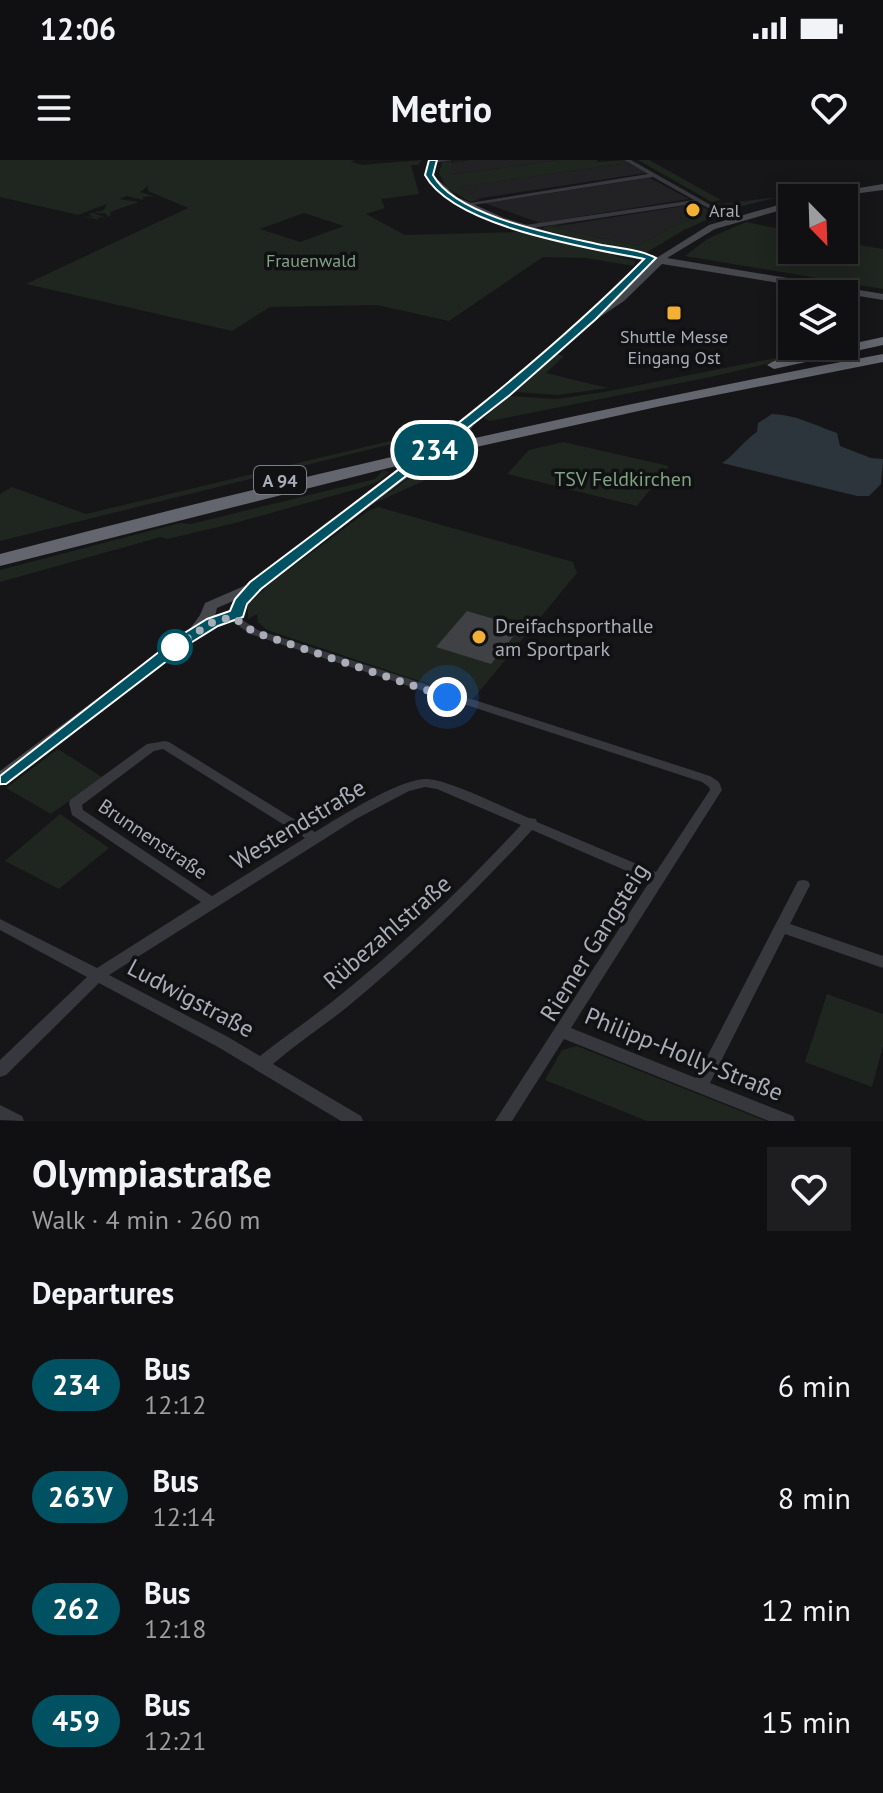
<!DOCTYPE html>
<html lang="en">
<head>
<meta charset="utf-8">
<style>
	body { margin:0; font-family:"PT Sans",sans-serif; background:#1e1e20; color:#f1f3f6; height:100vh; display:flex; flex-direction:column; font-size:30px; white-space:nowrap }
	* { box-sizing:border-box; margin:0 }
	p { font-size:26px; color:#9c9d9f }
	.icon { flex:none; width:44px; height:44px; fill:none; stroke:currentColor; stroke-width:2; stroke-linecap:round; stroke-linejoin:round }
	.map { position:relative; height:961px; overflow:hidden }
	.panel { display:flex; flex-direction:column; background:#101012; flex:1 }
	.panel>* { flex:none }
	.badge { padding:0 16px; border-radius:26px; font-size:28px; line-height:52px }
	.needle { width:52px; rotate:157deg }
	.buttons { position:absolute; left:778px; top:24px; display:grid; gap:16px }
	.buttons a { display:grid; place-items:center; width:80px; height:80px; border-radius:0px; background:#101012; box-shadow:0 4px 20px #0003,0 0 0 2px #303032; font-size:40px }
	.you { position:absolute; width:40px; height:40px; margin:-20px; border:6px solid #fff; border-radius:50%; background:#1a73e8; box-shadow:0 0 0 12px #1a73e833 }
	.map>.badge { position:absolute; translate:-50% -50%; box-shadow:0 0 0 4px #fff }
	h2 { padding:0 32px; font-size:30px; line-height:72px }
	.round { display:grid; place-items:center; flex:none; width:84px; height:84px; border-radius:0px; background:#1e1e20 }
	.headline { display:flex; align-items:center; justify-content:space-between; height:136px; padding:0 32px }
	h1 { font-size:38px; font-weight:600; line-height:60px }
	ul { padding:0; list-style:none }
	li { display:flex; align-items:center; gap:24px; height:112px; padding:0 32px }
	li div { flex:1 }
	li b { display:block; font-size:30px }
	li em { font-style:normal }
	li .badge { min-width:88px; font-weight:700; text-align:center }
	.status { display:flex; justify-content:space-between; align-items:center; height:56px; padding:0 40px; background:#101012; direction:ltr }
	.status svg { height:22px; fill:currentColor }
	header { display:flex; justify-content:space-between; align-items:center; height:104px; padding:0 32px; background:#101012; font-size:36px; font-weight:600 }
	.map>svg:first-child { display:block }
	.built { fill:#222225 }
	.green { fill:#1e261f; fill-rule:evenodd }
	.water { fill:#2c353c }
	.building { fill:#404145 }
	.lines { fill:none; stroke-linecap:round; stroke-linejoin:round }
	.street { fill:#37383d; fill-rule:evenodd }
	.secondary { fill:#45474d; fill-rule:evenodd }
	.highway { fill:#63666e; fill-rule:evenodd }
	.secondary-bridge { stroke:#45474d; stroke-width:12 }
	.line { fill:#005262; stroke:#fff; stroke-width:2 }
	.walk { stroke:#a8adb8; stroke-width:8; stroke-dasharray:0 14.4 }
	.poi-dot { fill:#f2b134; stroke:#111113; stroke-width:3 }
	.stop-dot { fill:#fff; stroke:#005262; stroke-width:4 }
	.labels { text-anchor:middle; dominant-baseline:central; stroke-width:7; stroke-linejoin:round; paint-order:stroke }
	.far-poi-label { font-size:18px; fill:#a8adb8; stroke:#111113; text-anchor:start }
	.far-park-label { font-size:18px; fill:#7fa381; stroke:#111113 }
	.shield { fill:#111113; stroke:#7b7e86; stroke-width:2 }
	.shield-label { font-size:18px; font-weight:bold; fill:#a8adb8 }
	.park-label { font-size:20px; fill:#7fa381; stroke:#111113 }
	.poi-label { font-size:20px; fill:#a8adb8; stroke:#111113; text-anchor:start }
	.street-label { font-size:20px; fill:#a8adb8; stroke:#111113 }
	.near-street-label { font-size:24px; fill:#a8adb8; stroke:#111113 }
</style>
</head>
<body>
<div class="status"><b>12:06</b><svg viewBox="0 0 49 12"><path d="M0 12V9h3v3zM5 12V6h3v6zM10 12V3h3v9zM15 12V0h3v12zM26 1h20v11H26zM47 4h2v5h-2z"/></svg></div>
<header><svg class="icon" aria-label="menu" viewBox="0 0 24 24"><path d="M4 6h16M4 12h16M4 18h16"/></svg>Metrio<svg class="icon" aria-label="heart" viewBox="0 0 24 24"><path d="M12 20l-8-8c-3-5 5-10 8-4 3-6 11-1 8 4z"/></svg></header>
<div class="map">
<svg width="883" height="961" viewBox="0 0 883 961">
	<rect width="100%" height="100%" fill="#161618"/>
	<!-- built -->
	<path class="built" d="M470 0H558L450 15 451 3Z
		M628 3 646 13 475 39 458 27Z
		M650 18 689 39 540 63 484 43Z
		M696 44 712 52 670 68 638 86 552 67Z"/>
	<!-- green -->
	<path class="green" d="M0 0H355L351 2 362 5 422 0 418 5H411L419 34 381 39 385 48 366 54 405 75 519 72 471 54 639 99 611 95 635 101 634 106 586 98 543 97 449 161 377 145 270 147 232 171 26 124 188 48 148 31V26L140 32 154 36 143 37V40L127 36 119 39 139 42 110 52 111 55 108 57 105 53H93L106 58 96 57 100 60 83 56 94 57 88 54 104 50 107 44 78 55 0 37ZM304 53 344 66 300 82 260 69Z
		M461 0H466L451 2V15L558 0H597V2L624 0 628 3 459 27 476 39H481L470 42 447 28 439 14 442 2Z
		M638 0H649L721 40 715 41 720 44 779 37 726 50Z
		M710 52 718 55 684 70 644 94 574 81 543 69 544 67 566 63 552 67 638 86 670 68Z
		M746 62 792 71V90H844V82L883 89V129L685 96 707 79Z
		M877 178 715 216 490 261 484 258 510 236 557 239 604 232Z
		M557 194 564 196 546 213 608 228 558 235 516 232Z
		M448 267 451 268 444 271 0 381V334L12 327 86 354Z
		M563 282 669 306 637 346 507 314 529 290Z
		M465 300 467 301 373 344 422 309Z
		M383 310 390 312 379 321 361 328 231 364 167 379 161 377 0 422V410L180 363 191 364 375 319Z
		M378 347 573 402 577 413 473 539 267 470 258 462 257 454 248 459V445L272 422 368 351Z
		M58 589 102 617 51 654 6 628Z
		M60 654 109 688 59 729 5 701Z
		M827 834 883 854V886L872 927 805 902Z
		M577 886 766 961H647L545 920 562 890Z"/>
	<!-- water -->
	<path class="water" d="M772 254C797 255 814 265 837 273L840 286 871 298 883 299 881 324 869 336H857L722 303C736 294 743 281 757 272L758 263Z"/>
	<!-- building -->
	<path class="building" d="M467 451 521 467 491 504 436 487Z"/>
	<g class="lines">
		<!-- street -->
		<path class="street" d="M430 0H453L432 3Z
			M624 0H631L730 56 725 57 699 43 519 70 516 68 519 66 694 40 653 17 460 47 457 45 648 14Z
			M233 454 258 470 710 616 719 622 722 630 720 633 571 868 696 918 798 721 803 720 808 721 810 725 790 764 883 796V808L785 774 710 923 793 956 795 961H769L564 879 512 961H495L650 721 532 670C474 733 412 794 346 848 322 867 296 884 273 904L361 956 363 961H341L218 887 99 823 6 915 0 917V900L87 817 0 770V759L97 808 201 742 72 655 69 643 70 640 147 584 165 581 169 582 315 672C340 657 397 620 425 619 446 618 507 649 529 658L536 659 537 662 656 712 710 630 709 627 702 622 250 474 229 459 228 457 229 455ZM163 589 305 678 212 736 83 650 82 645 154 591ZM425 627 437 629 521 665C463 728 400 788 333 841 309 860 284 877 260 896L228 877 109 815 356 659 409 631Z
			M0 945 22 956 24 961 0 960Z"/>
		<!-- secondary -->
		<path class="secondary" d="M429 0H437L433 15 457 37 504 58 567 77 658 97 709 65 792 41V47L715 69 667 98 883 134V140L662 104 624 141 597 159 471 267H463V261L589 155 616 137 652 102C596 91 498 72 451 41 441 35 432 24 425 15Z
			M883 24V30L823 38H799Z
			M411 304 418 308 416 311 261 429 247 444 241 459 219 465 189 483 6 624 0 626V611L189 470 200 455 205 443 251 423ZM233 441 228 453 215 456 217 448Z"/>
		<!-- highway -->
		<path class="highway" d="M883 177V185L774 209 767 205 774 201Z
			M883 194V202L661 246 440 295 0 406V394C292 317 586 250 883 194Z"/>
		<!-- secondary-bridge -->
		<path class="secondary-bridge" d="M411 308 467 264"/>
	</g>
	<!-- line -->
	<path class="line" d="M429 0H437L433 15C456 57 558 75 602 85 619 88 642 90 656 98L596 159 510 235 261 429 247 444 243 457 218 466 189 484 6 624H0V616L178 477 207 459 230 451 235 439 250 422C386 319 524 220 644 99 589 88 453 67 425 15Z"/>
	<g class="lines">
		<!-- walk -->
		<path class="walk" d="M175 487 169 490 213 462 233 457 254 472 447 537"/>
	</g>
	<!-- markers -->
	<g class="poi-dot">
		<circle cx="693" cy="50" r="8"/>
		<rect x="666" y="145" width="16" height="16" rx="4"/>
		<circle cx="479" cy="477" r="8"/>
	</g>
	<circle class="stop-dot" cx="175" cy="487" r="16"/>
	<g class="labels">
		<!-- far-poi labels -->
		<g class="far-poi-label">
			<text x="709" y="50">Aral</text>
			<text x="674" y="176" text-anchor="middle">Shuttle Messe<tspan x="674" dy="21">Eingang Ost</tspan></text>
		</g>
		<!-- far-park labels -->
		<g class="far-park-label">
			<text x="311" y="100">Frauenwald</text>
		</g>
		<!-- shield labels -->
		<rect class="shield" x="254" y="306" width="52" height="28" rx="6"/>
		<g class="shield-label">
			<text x="280" y="320">A 94</text>
		</g>
		<!-- park labels -->
		<g class="park-label">
			<text x="623" y="319">TSV Feldkirchen</text>
		</g>
		<!-- poi labels -->
		<g class="poi-label">
			<text x="495" y="466">Dreifachsporthalle<tspan x="495" dy="23">am Sportpark</tspan></text>
		</g>
		<!-- street labels -->
		<g class="street-label">
			<text transform="translate(153 679) rotate(34)">Brunnenstraße</text>
		</g>
		<!-- near-street labels -->
		<g class="near-street-label">
			<text transform="translate(298 664) rotate(-31)">Westendstraße</text>
			<text transform="translate(387 772) rotate(-41)">Rübezahlstraße</text>
			<text transform="translate(594 782) rotate(-58)">Riemer Gangsteig</text>
			<text transform="translate(191 838) rotate(28)">Ludwigstraße</text>
			<text transform="translate(684 894) rotate(22)">Philipp-Holly-Straße</text>
		</g>
	</g>
</svg>
<div class="buttons">
<a><svg class="needle" viewBox="-14 -14 28 28"><path d="M0-13l5 13h-10z" fill="#e53935"/><path d="M0 13l5-13h-10z" fill="#9c9d9f"/></svg></a>
<a><svg class="icon" aria-label="layers" viewBox="0 0 24 24"><path d="M12 4l9 5-9 5-9-5zM3 14l9 5 9-5"/></svg></a>
</div>
<div class="you" style="left:447px;top:537px"></div>
<b class="badge" style="left:434px;top:290px;background:#005262;color:#fff">234</b>
</div>
<section class="panel">
<div class="headline"><div><h1>Olympiastraße</h1><p>Walk · 4 min · 260 m</p></div><a class="round"><svg class="icon" aria-label="heart" viewBox="0 0 24 24"><path d="M12 20l-8-8c-3-5 5-10 8-4 3-6 11-1 8 4z"/></svg></a></div>
<h2>Departures</h2>
<ul>
<li><span class="badge" style="background:#005262;color:#fff">234</span><div><b>Bus</b><p>12:12</p></div><em>6 min</em></li>
<li><span class="badge" style="background:#005262;color:#fff">263V</span><div><b>Bus</b><p>12:14</p></div><em>8 min</em></li>
<li><span class="badge" style="background:#005262;color:#fff">262</span><div><b>Bus</b><p>12:18</p></div><em>12 min</em></li>
<li><span class="badge" style="background:#005262;color:#fff">459</span><div><b>Bus</b><p>12:21</p></div><em>15 min</em></li>
</ul>
</section>
</body>
</html>
